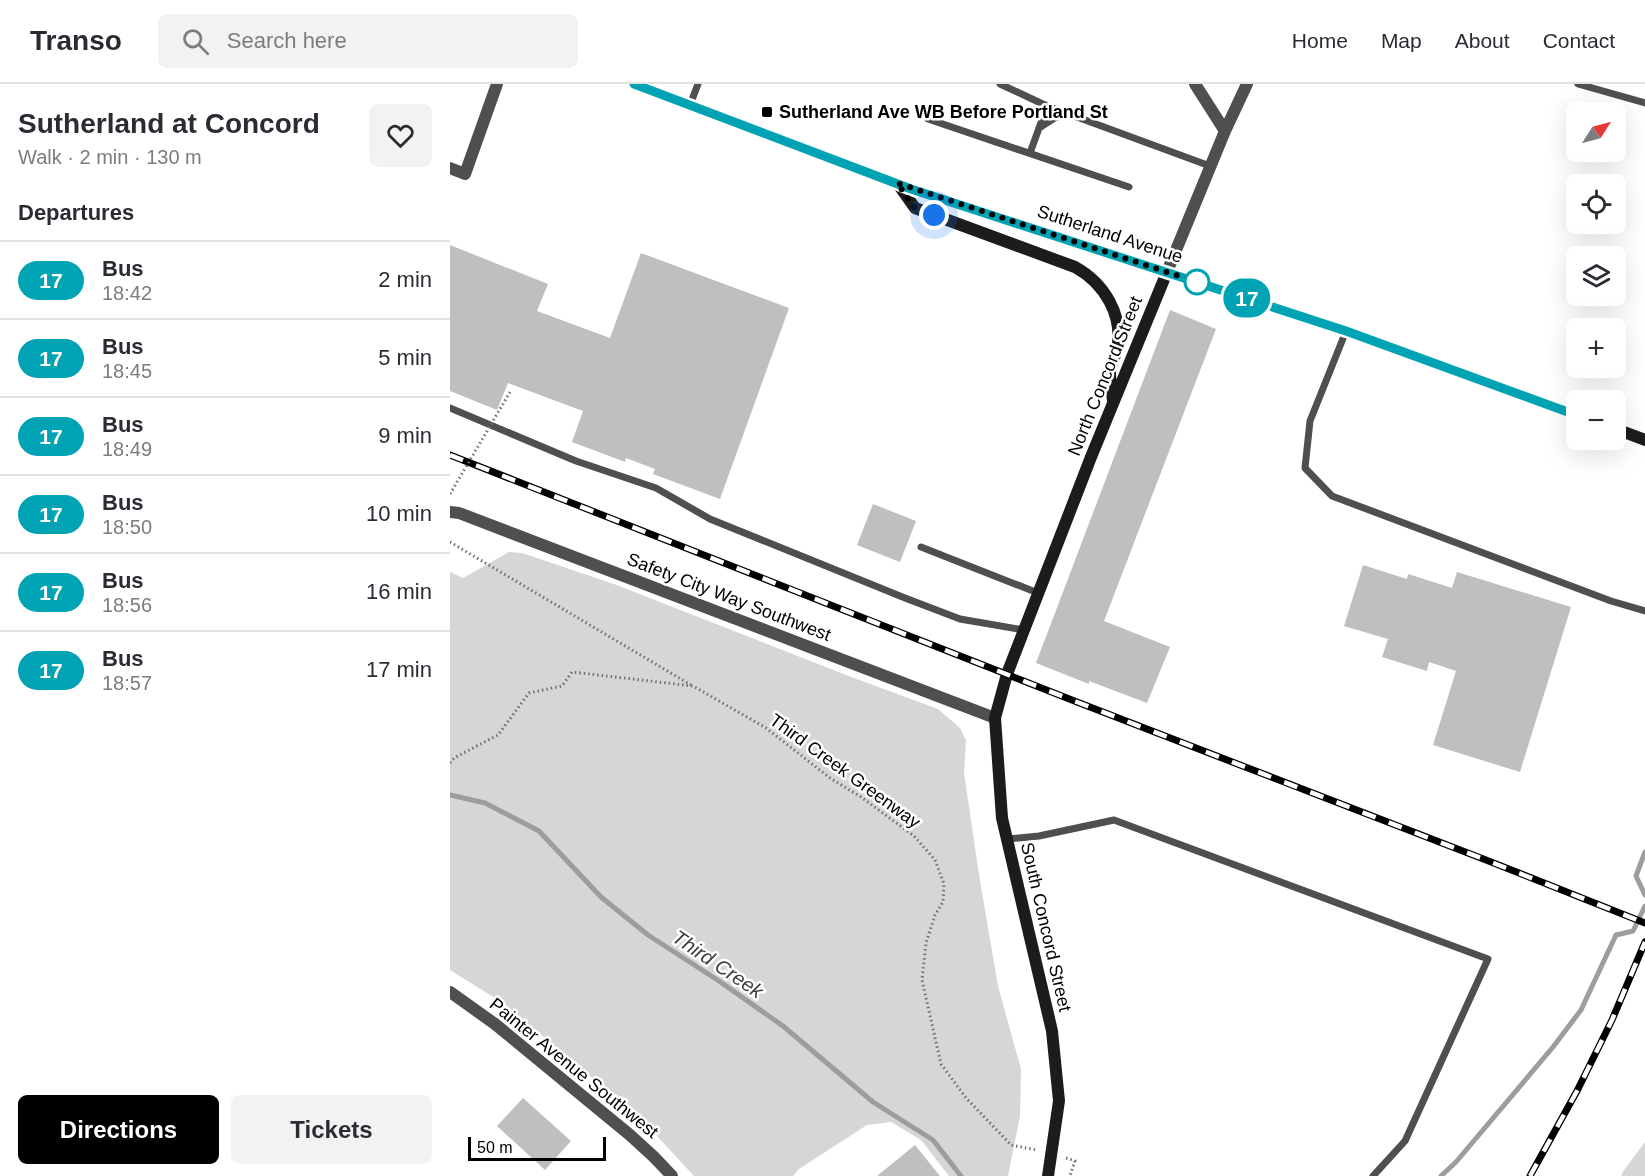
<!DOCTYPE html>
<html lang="en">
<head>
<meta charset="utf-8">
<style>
	body { margin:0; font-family:Helvetica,sans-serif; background:#f2f2f3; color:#2b2b33; height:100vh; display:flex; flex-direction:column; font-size:22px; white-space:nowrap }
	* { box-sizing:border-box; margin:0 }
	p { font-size:20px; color:#7c7c81 }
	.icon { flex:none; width:33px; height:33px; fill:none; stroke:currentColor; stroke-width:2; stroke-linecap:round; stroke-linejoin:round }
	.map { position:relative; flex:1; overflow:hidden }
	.side { display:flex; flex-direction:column; background:#fff; width:450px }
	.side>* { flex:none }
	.badge { padding:0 12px; border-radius:20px; font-size:21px; line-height:39px }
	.needle { width:39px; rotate:54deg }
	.tools { position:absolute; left:1116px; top:18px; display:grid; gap:12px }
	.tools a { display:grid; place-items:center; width:60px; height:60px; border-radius:9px; background:#fff; box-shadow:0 6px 24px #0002; font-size:30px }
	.scale { position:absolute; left:18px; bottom:15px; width:138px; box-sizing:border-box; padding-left:6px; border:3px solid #000; border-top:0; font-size:16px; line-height:21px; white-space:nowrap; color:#000; -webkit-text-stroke:4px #fff; paint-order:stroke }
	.you { position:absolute; width:30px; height:30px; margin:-15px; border:4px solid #fff; border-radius:50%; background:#1a73e8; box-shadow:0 0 0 9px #1a73e833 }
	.map>.badge { position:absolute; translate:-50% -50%; box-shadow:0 0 0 3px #fff }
	h2 { padding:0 18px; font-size:22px; line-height:54px }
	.round { display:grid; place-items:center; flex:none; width:63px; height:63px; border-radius:9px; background:#f2f2f3 }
	.summary { display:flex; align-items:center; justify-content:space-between; height:102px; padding:0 18px }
	h1 { font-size:28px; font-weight:600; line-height:45px }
	.action { display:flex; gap:12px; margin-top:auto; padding:12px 18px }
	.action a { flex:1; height:69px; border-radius:9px; background:#000; color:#fff; font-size:24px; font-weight:600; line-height:69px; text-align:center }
	.action a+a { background:#f2f2f3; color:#2b2b33 }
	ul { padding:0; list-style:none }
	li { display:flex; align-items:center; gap:18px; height:78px; padding:0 18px; border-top:2px solid #e1e1e2 }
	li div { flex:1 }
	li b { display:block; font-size:22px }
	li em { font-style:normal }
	li .badge { min-width:66px; font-weight:700; text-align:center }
	header { display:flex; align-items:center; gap:36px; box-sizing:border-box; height:84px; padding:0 30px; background:#fff; border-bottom:2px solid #e1e1e2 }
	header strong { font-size:28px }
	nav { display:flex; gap:33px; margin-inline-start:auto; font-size:21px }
	.search { width:420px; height:54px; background:#f2f2f3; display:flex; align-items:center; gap:15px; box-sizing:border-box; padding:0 21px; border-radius:9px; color:#7c7c81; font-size:22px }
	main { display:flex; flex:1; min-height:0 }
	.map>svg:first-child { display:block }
	.green { fill:#d6d6d6 }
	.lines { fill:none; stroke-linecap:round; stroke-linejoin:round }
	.stream { stroke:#9d9d9d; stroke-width:5 }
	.building { fill:#bfbfbf }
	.path { stroke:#717171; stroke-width:3; stroke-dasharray:1.5 3; stroke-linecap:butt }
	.lane { stroke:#4f4f4f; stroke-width:7 }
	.street { stroke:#4f4f4f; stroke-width:12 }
	.secondary { stroke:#1c1c1c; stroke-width:12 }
	.rail-casing { stroke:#000; stroke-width:7 }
	.rail { stroke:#fff; stroke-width:4.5; stroke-dasharray:14; stroke-linecap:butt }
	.path-bridge { stroke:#717171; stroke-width:3; stroke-dasharray:1.5 3; stroke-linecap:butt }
	.line-casing { stroke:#fff; stroke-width:14 }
	.line { stroke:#00a3b4; stroke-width:9 }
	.walk { stroke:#000; stroke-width:6; stroke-dasharray:0 10.8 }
	.poi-dot { fill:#000; stroke:#fff; stroke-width:2 }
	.stop-dot { fill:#fff; stroke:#00a3b4; stroke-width:3 }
	.labels { text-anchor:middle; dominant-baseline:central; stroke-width:5; stroke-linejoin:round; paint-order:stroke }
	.poi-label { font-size:18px; font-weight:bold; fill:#000; stroke:#fff; text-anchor:start }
	.street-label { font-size:18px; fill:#000; stroke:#fff }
	.water-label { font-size:20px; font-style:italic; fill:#3e3e3e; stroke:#fff }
</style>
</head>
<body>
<header>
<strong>Transo</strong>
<div class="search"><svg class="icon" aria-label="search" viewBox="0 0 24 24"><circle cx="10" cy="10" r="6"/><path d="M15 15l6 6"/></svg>Search here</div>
<nav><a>Home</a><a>Map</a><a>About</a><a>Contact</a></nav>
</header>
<main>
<section class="side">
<div class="summary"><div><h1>Sutherland at Concord</h1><p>Walk · 2 min · 130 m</p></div><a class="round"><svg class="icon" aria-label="heart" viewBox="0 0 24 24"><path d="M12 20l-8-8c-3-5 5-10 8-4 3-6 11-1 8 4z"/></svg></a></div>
<h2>Departures</h2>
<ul>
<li><span class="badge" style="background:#00a3b4;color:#fff">17</span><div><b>Bus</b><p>18:42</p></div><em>2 min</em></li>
<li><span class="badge" style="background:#00a3b4;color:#fff">17</span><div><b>Bus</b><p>18:45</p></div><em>5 min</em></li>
<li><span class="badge" style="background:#00a3b4;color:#fff">17</span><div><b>Bus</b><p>18:49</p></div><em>9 min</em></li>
<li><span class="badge" style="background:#00a3b4;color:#fff">17</span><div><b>Bus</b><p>18:50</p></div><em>10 min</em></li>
<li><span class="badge" style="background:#00a3b4;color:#fff">17</span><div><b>Bus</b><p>18:56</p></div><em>16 min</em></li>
<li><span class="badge" style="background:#00a3b4;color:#fff">17</span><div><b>Bus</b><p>18:57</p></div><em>17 min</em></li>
</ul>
<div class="action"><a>Directions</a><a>Tickets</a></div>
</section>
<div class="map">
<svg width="1195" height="1092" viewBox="0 0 1195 1092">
	<rect width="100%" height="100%" fill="#fff"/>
	<!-- green -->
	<path class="green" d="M59 468 72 469 164 500 396 591 488 625 510 644 516 656 514 689 530 797 548 902 571 985 570 1032 558 1092H499L471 1056 441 1038 417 1041 349 1085 343 1092H244L194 1038 56 921 0 886V488L13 494Z
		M1195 1058V1092H1171L1174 1086Z"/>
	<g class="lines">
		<!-- stream -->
		<path class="stream" d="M0 711 35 719 89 747 151 813 198 851 269 897 333 942 423 1018 483 1056 511 1092
			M1195 768 1186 792 1195 811
			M991 1092 1006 1078 1103 963 1131 926 1166 851 1183 847 1195 822"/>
	</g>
	<!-- building -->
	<path class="building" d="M0 161 98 200 87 227 160 254 191 169 339 224 270 415 203 390 205 385 176 374 175 378 122 358 133 327 58 299 47 326 0 307Z
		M720 226 766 245 654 537 720 563 697 619 639 597V600L586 579Z
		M423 420 466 437 450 478 407 461Z
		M913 481 957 495 958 490 1002 504 1007 488 1121 523 1070 688 983 661 1006 587 979 578 977 587 932 573 938 555 894 542Z
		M73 1014 121 1057 95 1086 47 1042Z
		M465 1061 490 1092H427Z"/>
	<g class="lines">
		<!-- path -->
		<path class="path" d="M0 458 241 601
			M0 679 4 674 48 651 79 609 112 602 122 588 243 602 316 644 380 694 411 713 464 752 485 776 494 800 493 818 485 831 476 859 472 896 491 980 516 1014 561 1061 587 1066
			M616 1074 625 1077 620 1092"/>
		<!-- lane -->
		<path class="lane" d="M550 0 597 22 760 82
			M1128 0 1195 19
			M240 21 248 0
			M478 35 679 103
			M589 44 606 33 619 31
			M580 69 597 22
			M896 247 860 337 855 384 882 412 1161 517 1195 527
			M0 324 126 377 206 404 260 435 455 514 510 535 574 546
			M471 463 588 509
			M557 755 589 752 664 736 1038 875 955 1057 923 1092"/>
		<!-- street -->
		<path class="street" d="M745 0 775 47
			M0 84 15 90 47 0
			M717 188 775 47 797 0
			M0 428 9 429 545 634
			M0 908 45 940 180 1051 204 1073 222 1092"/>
		<!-- secondary -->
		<path class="secondary" d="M184 0 461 105 896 247 1126 331
			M448 100 465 124 625 183C654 199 674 231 667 266 665 273 660 281 660 288 660 298 662 307 663 317
			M1166 345 1195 356
			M598 1092 609 1017 602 947 552 734 545 634 557 590 641 373 717 188"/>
		<defs>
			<path id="rail" d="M0 371 627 618 1036 776 1195 839
				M1080 1092 1127 1007 1162 936 1195 858"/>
		</defs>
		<!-- rail casing -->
		<use href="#rail" class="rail-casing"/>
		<!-- rail -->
		<use href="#rail" class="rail"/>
		<!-- path-bridge -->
		<path class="path-bridge" d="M0 410 60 308"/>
	</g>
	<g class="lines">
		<defs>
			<path id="line" d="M184 0 461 105 896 247 1126 331"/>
		</defs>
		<!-- line casing -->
		<use href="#line" class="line-casing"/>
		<!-- line -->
		<use href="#line" class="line"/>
		<!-- walk -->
		<path class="walk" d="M484 131 465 124 447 99 747 198"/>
	</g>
	<!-- markers -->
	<rect class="poi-dot" x="311" y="22" width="12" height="12" rx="3"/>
	<circle class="stop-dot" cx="747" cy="198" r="12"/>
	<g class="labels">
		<!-- poi labels -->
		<g class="poi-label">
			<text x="329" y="28">Sutherland Ave WB Before Portland St</text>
		</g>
		<!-- street labels -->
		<g class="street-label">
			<text transform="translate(660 150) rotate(18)">Sutherland Avenue</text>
			<text transform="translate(655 292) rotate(-68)">North Concord Street</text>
			<text transform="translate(279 513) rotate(21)">Safety City Way Southwest</text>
			<text transform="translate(395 687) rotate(36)">Third Creek Greenway</text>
			<text transform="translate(596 843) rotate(77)">South Concord Street</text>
			<text transform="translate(124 984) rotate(39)">Painter Avenue Southwest</text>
		</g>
		<!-- water labels -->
		<g class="water-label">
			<text transform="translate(268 880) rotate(34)">Third Creek</text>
		</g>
	</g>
</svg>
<div class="tools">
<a><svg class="needle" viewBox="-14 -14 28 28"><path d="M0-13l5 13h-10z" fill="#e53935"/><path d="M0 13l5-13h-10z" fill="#7c7c81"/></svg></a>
<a><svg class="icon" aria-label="locate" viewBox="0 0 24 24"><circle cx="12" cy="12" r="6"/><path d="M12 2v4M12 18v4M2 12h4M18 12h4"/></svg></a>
<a><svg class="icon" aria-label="layers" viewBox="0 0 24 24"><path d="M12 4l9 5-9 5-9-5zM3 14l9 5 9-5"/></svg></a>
<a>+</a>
<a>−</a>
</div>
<div class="scale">50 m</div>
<div class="you" style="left:484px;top:131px"></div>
<b class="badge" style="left:797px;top:214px;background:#00a3b4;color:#fff">17</b>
</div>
</main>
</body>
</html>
